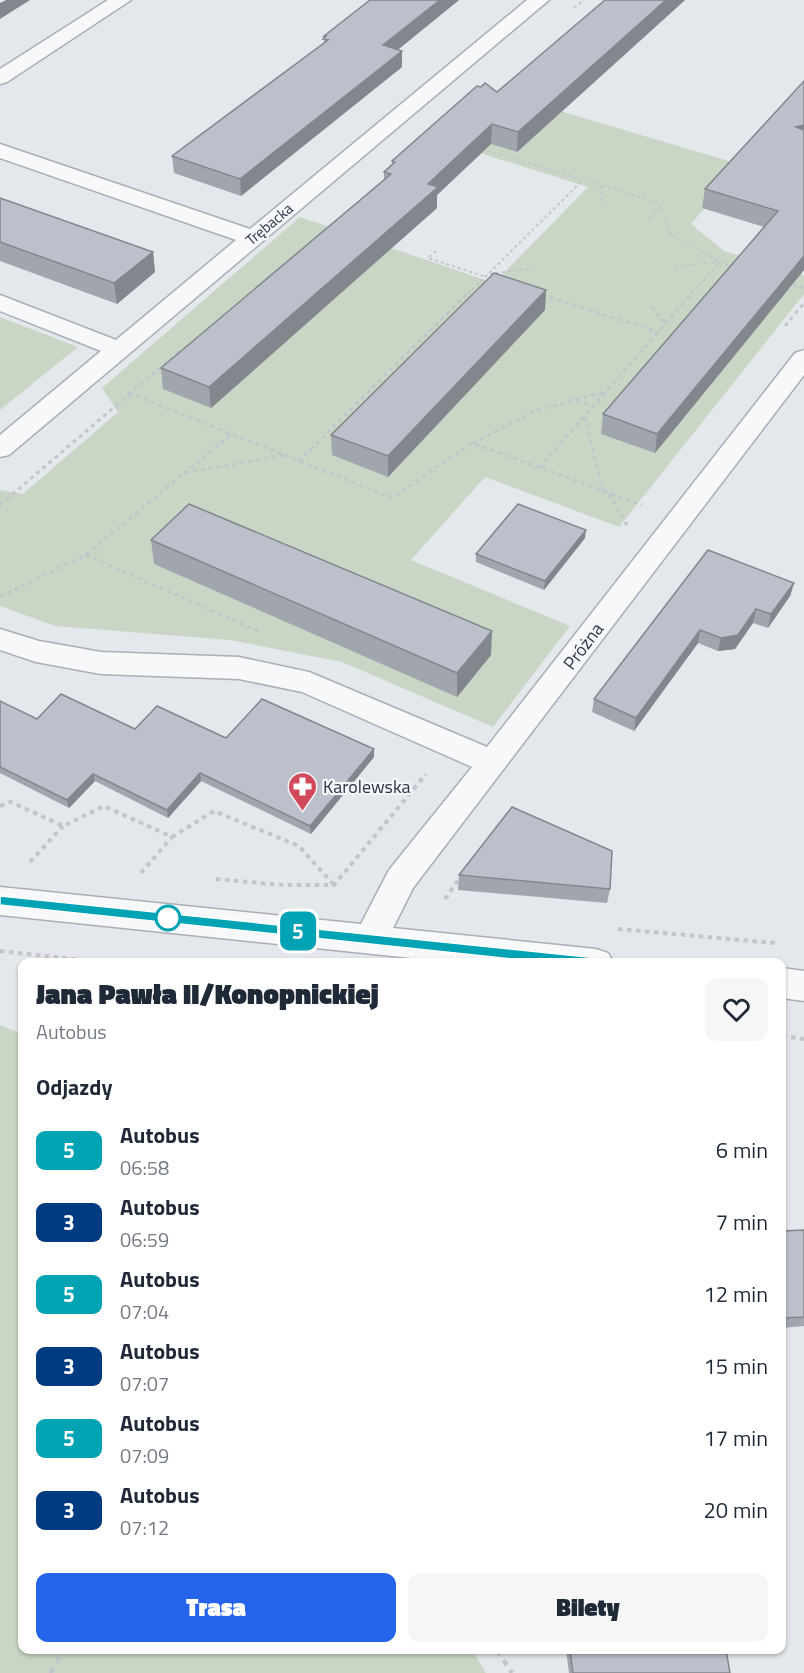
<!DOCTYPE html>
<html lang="pl">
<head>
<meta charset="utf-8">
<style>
	body { margin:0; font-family:"Titillium Web",sans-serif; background:#f6f6f7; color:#1f2937; height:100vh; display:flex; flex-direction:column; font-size:22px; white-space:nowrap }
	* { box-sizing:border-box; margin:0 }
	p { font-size:20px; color:#747a83 }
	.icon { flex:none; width:33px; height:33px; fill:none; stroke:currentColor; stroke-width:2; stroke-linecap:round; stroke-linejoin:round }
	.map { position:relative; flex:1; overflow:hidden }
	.drawer { position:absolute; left:18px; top:958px; width:768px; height:696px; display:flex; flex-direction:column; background:#fff; border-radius:12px; box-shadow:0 2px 4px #0004 }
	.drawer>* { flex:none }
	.badge { padding:0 12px; border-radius:9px; font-size:21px; line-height:39px }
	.map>.badge { position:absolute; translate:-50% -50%; box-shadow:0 0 0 3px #fff }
	h2 { padding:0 18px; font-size:22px; line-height:54px }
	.round { display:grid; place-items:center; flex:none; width:63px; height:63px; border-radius:12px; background:#f6f6f7 }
	.head { display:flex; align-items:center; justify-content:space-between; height:102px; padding:0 18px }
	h1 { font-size:28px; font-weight:800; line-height:45px }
	.cta { display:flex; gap:12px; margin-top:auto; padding:12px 18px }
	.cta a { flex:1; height:69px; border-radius:12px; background:#2563eb; color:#fff; font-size:24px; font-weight:800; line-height:69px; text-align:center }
	.cta a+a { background:#f6f6f7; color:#1f2937 }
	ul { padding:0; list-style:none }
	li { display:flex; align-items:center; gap:18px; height:72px; padding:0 18px }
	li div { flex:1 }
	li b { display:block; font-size:22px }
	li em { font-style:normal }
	li .badge { min-width:66px; font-weight:700; text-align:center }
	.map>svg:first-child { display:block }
	.green { fill:#c9d6c5 }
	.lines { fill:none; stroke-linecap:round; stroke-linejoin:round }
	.minor-casing { stroke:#a9aeb7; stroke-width:3 }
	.path-far3 { stroke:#c2c5cb; stroke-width:2; stroke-dasharray:3 3; stroke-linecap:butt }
	.path-far2 { stroke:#c2c5cb; stroke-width:3; stroke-dasharray:4 4; stroke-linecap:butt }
	.path-far1 { stroke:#c2c5cb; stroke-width:4; stroke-dasharray:4.5 4.5; stroke-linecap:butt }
	.path { stroke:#c2c5cb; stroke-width:4.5; stroke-dasharray:6 6; stroke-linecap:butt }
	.minor { fill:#f7f8fa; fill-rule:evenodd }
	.wall { fill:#a1a5ae }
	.shaded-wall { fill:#83868d }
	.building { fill:#bbc0ca; stroke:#83868d; stroke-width:1.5 }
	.line { fill:#00a3b4; stroke:#fff; stroke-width:1.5 }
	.stop-dot { fill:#fff; stroke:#00a3b4; stroke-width:3 }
	.labels { text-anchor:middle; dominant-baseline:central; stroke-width:4.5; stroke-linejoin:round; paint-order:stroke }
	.far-street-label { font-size:15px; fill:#2b3445; stroke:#f4f6f9 }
	.street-label { font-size:18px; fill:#2b3445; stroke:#f4f6f9 }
	.poi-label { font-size:18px; fill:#2b3445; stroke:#f4f6f9; text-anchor:start }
</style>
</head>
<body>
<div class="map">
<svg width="804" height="1673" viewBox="0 0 804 1673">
	<rect width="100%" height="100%" fill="#e4e7ec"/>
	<!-- green -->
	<path class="green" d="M479 87 742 165 691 224 724 251 804 275V294L619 527 485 477 411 560 570 626 493 727 342 662 230 640 55 626 0 606V490L23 494 118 412 102 388 300 217 494 283 588 187 423 135Z
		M0 317 78 347 0 410Z
		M0 1025 22 1034V1650H472L486 1673H0Z"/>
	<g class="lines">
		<defs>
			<path id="minor" d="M108 0H131L7 82 0 84V69Z
				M527 0H549L9 455 0 457V435L101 351 0 311V295L116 340 236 240 0 158V144L250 229Z
				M804 350V375L413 888 393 928 596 949 608 953 614 963H459L0 915V887L361 924 389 870 472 767 302 692 239 679 101 674 36 662 0 650V629L39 641 101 652 239 657 309 672 487 747 795 353Z
				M782 968 804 971V1001L782 998Z"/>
		</defs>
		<!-- minor casing -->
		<use href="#minor" class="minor-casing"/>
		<!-- path-far3 -->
		<path class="path-far3" d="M574 8 584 0
			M482 149 659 203 670 234 720 262
			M601 186 602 205
			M649 219 660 207
			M436 251 428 258 486 277
			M675 266 720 262
			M490 274 534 268
			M788 283 804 288
			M468 294 583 180
			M692 294 720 262 735 267"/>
		<!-- path-far2 -->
		<path class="path-far2" d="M542 295 658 332
			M652 307 666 324
			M785 326 804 303
			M129 393 392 498 472 443 642 505
			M569 398 593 406
			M585 417 603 491
			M473 443 537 410 607 391
			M299 461 469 292
			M539 468 693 292
			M185 473 284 455
			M609 494 627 525
			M0 505 182 349
			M86 555 231 434
			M0 597 86 555 258 631"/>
		<!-- path-far1 -->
		<path class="path-far1" d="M0 806 11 802 63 826 104 806 172 837 214 811 299 846 334 885
			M30 862 63 826
			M141 873 172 837
			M216 879 283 885H334L426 774
			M445 899 461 876
			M618 929 775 943
			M0 951 108 963
			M782 1036 804 1039"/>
		<!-- path -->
		<path class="path" d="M497 1650 512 1673
			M50 1673 65 1650"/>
		<!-- minor -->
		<use href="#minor" class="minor"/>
	</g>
	<!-- wall -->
	<path class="wall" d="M459 0 398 49 402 67 241 196 174 173 172 156 324 43V36Z
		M605 0H685L517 152 491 144 437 195V208L211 408 163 389 161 368 384 180V172L392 164V161L497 92Z
		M804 81V270L655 453 601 434 603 414 764 227 702 208 705 189Z
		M0 198 153 252 155 272 117 304 0 261Z
		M546 290 545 310 388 477 332 455 331 435Z
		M585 538 544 590 476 562V554Z
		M151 540 491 655 457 697 154 564Z
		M708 550 794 583 790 596 768 628 753 623 735 649 718 651 698 643 634 731 592 712 594 699Z
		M0 701 37 719 226 738 374 749V757L311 834 201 781 168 818 95 781 69 808 0 773Z
		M459 875 610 889 607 903 458 890Z
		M804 1230V1326L782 1328V1231Z
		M566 1650H726L730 1673H569Z"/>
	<!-- shaded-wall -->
	<path class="shaded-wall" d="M6 0H30L0 19V3Z
		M440 0H459L383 62V45Z
		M666 0H685L517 152 518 132Z
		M402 51V67L241 196 240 179Z
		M492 124 491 144 437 195V208L211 408 209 387Z
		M804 125V143L796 127Z
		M153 252 155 272 117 304 114 283Z
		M804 256V270L655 453 657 434Z
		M546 290 545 310 388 477V456Z
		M586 530 585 538 544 590 545 581Z
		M794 583 790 596 768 628 771 614Z
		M756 609 753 623 735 649 718 651 721 638Z
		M700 630 698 643 634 731 636 718Z
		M492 631 491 655 457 697V673Z
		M374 749V757L311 834 310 826Z
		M200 773 201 781 168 818 167 810Z
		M93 774 95 781 69 808 67 800Z"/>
	<!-- building -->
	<path class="building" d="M370 0H440L383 45 402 51 240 179 172 156 328 40 323 39 326 36H324Z
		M605 0H666L518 132 492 124 428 184 438 187 209 387 161 368 391 174 384 172 395 162 392 161 477 86 481 87 485 83 497 92Z
		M804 81V125L796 127 804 130V256L657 434 603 414 778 211 705 189Z
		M0 198 153 252 114 283 0 242Z
		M494 273 546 290 388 456 331 435Z
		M189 504 492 631 457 673 151 540Z
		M518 504 586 530 545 581 476 554Z
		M708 550 794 583 771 614 756 609 738 635 721 638 700 630 636 718 594 699Z
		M61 694 135 729 157 706 226 738 262 699 374 749 310 826 200 773 167 810 93 774 67 800 0 767V701L37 719Z
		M512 807 612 851 610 889 459 875Z
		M804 1230V1317L782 1318V1231Z
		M570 1650H726L730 1673H573Z"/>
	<!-- line -->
	<path class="line" d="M0 896 597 958 603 963 597 968 0 905Z"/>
	<!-- icons -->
	<defs>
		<symbol id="pharmacy-pin" viewBox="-11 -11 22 30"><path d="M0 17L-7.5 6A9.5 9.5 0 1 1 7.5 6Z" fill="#d1495b" stroke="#f4f6f9"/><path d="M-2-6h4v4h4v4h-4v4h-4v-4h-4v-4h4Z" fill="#fff"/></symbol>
	</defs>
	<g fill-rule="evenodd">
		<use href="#pharmacy-pin" x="286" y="770" width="33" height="45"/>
	</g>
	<!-- markers -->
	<circle class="stop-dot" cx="168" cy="918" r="12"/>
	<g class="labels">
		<!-- far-street labels -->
		<g class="far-street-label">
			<text transform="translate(269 224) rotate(-40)">Trębacka</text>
		</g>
		<!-- street labels -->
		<g class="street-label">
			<text transform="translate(583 646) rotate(-53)">Próżna</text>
		</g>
		<!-- poi labels -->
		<g class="poi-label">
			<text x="323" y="786">Karolewska</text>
		</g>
	</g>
</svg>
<b class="badge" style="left:298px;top:931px;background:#00a3b4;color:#fff">5</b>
<section class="drawer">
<div class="head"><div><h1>Jana Pawła II/Konopnickiej</h1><p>Autobus</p></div><a class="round"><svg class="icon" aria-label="heart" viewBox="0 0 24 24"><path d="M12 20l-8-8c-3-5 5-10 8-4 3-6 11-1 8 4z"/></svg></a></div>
<h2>Odjazdy</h2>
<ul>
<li><span class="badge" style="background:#00a3b4;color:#fff">5</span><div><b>Autobus</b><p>06:58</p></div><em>6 min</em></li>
<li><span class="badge" style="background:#003b80;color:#fff">3</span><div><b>Autobus</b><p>06:59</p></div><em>7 min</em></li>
<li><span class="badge" style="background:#00a3b4;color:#fff">5</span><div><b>Autobus</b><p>07:04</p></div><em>12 min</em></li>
<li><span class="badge" style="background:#003b80;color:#fff">3</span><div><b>Autobus</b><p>07:07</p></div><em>15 min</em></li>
<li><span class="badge" style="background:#00a3b4;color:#fff">5</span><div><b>Autobus</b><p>07:09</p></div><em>17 min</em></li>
<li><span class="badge" style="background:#003b80;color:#fff">3</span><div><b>Autobus</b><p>07:12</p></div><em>20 min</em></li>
</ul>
<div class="cta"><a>Trasa</a><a>Bilety</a></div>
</section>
</div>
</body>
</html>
